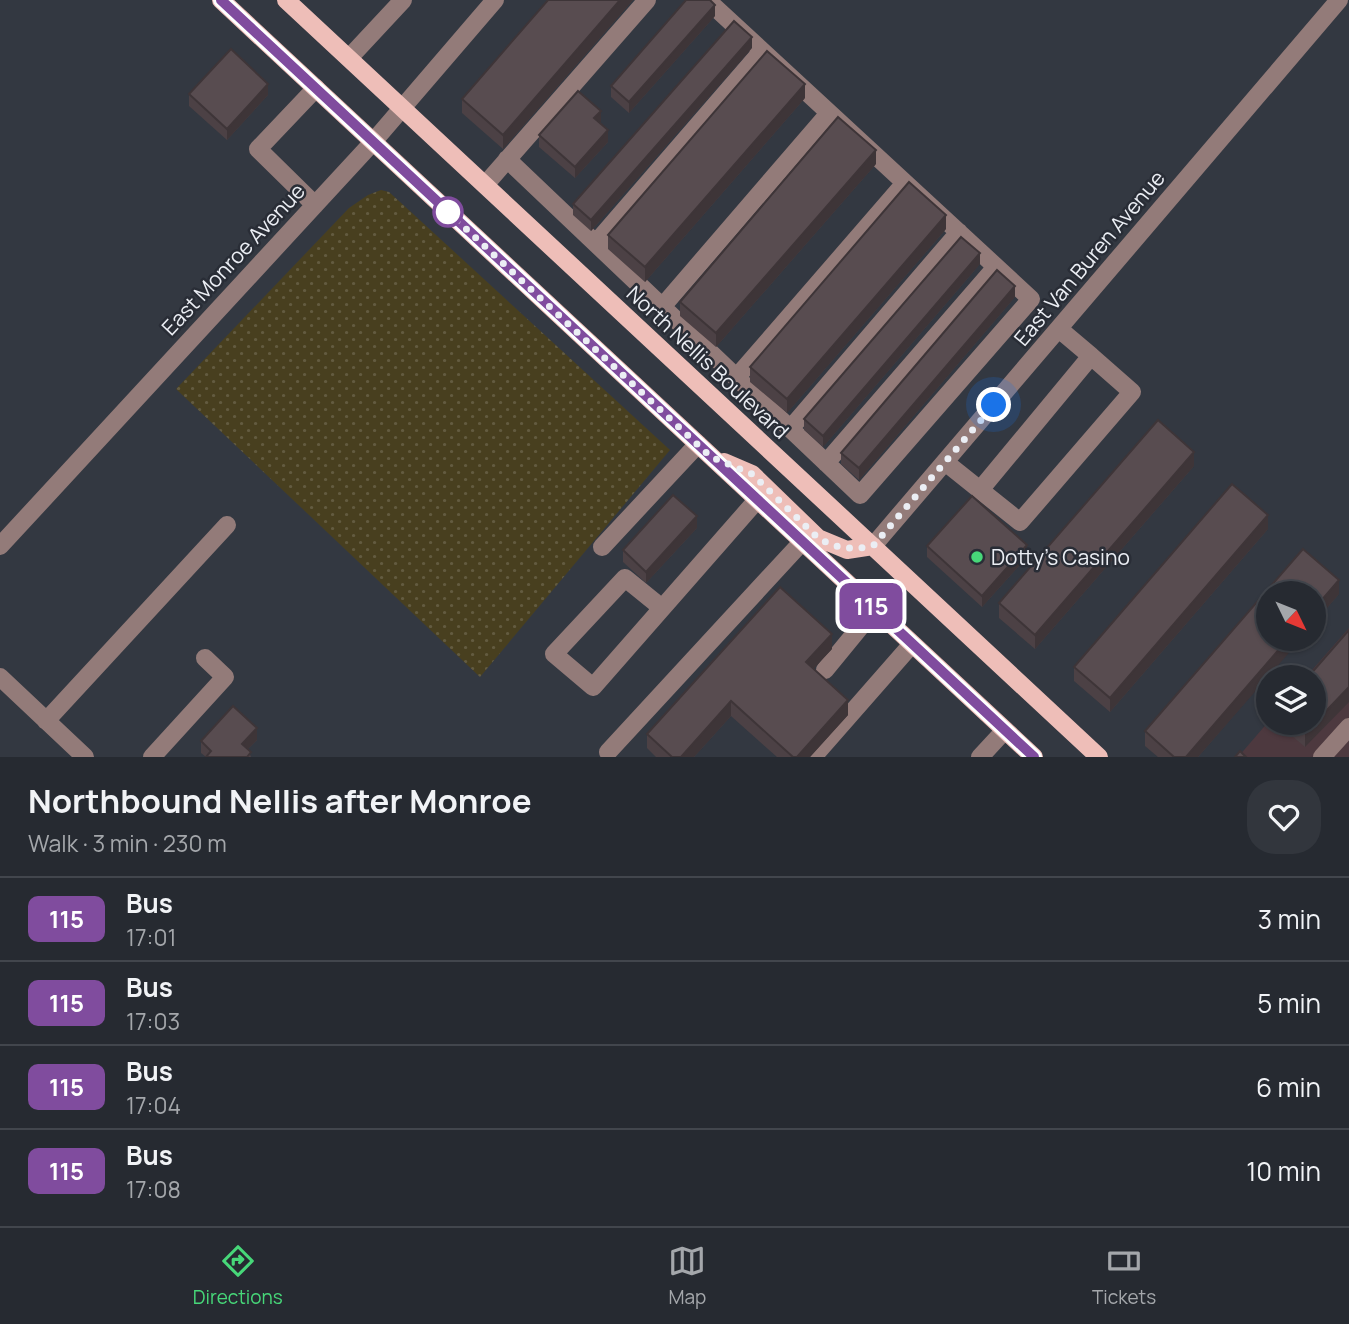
<!DOCTYPE html>
<html lang="en">
<head>
<meta charset="utf-8">
<style>
	body { margin:0; font-family:Manrope,sans-serif; background:#32363d; color:#f1f3f6; height:100vh; display:flex; flex-direction:column; font-size:26px; white-space:nowrap }
	* { box-sizing:border-box; margin:0 }
	p { font-size:23px; color:#a4a7ab }
	.icon { flex:none; width:38px; height:38px; fill:none; stroke:currentColor; stroke-width:2; stroke-linecap:round; stroke-linejoin:round }
	.map { position:relative; height:757px; overflow:hidden }
	.details { display:flex; flex-direction:column; background:#262a31; flex:1 }
	.details>* { flex:none }
	.badge { padding:0 14px; border-radius:10px; font-size:24px; line-height:46px }
	.needle { width:46px; rotate:133deg }
	.tools { position:absolute; left:1256px; top:581px; display:grid; gap:14px }
	.tools a { display:grid; place-items:center; width:70px; height:70px; border-radius:50%; background:#262a31; box-shadow:0 2px 5px #0004,0 0 0 2px #42464d; font-size:35px }
	.you { position:absolute; width:35px; height:35px; margin:-18px; border:5px solid #fff; border-radius:50%; background:#1a73e8; box-shadow:0 0 0 10px #1a73e833 }
	.map>.badge { position:absolute; translate:-50% -50%; box-shadow:0 0 0 4px #fff }
	.round { display:grid; place-items:center; flex:none; width:74px; height:74px; border-radius:28px; background:#32363d }
	.overview { display:flex; align-items:center; justify-content:space-between; height:119px; padding:0 28px }
	h1 { font-size:33px; font-weight:700; line-height:52px }
	ul { padding:0; list-style:none }
	li { display:flex; align-items:center; gap:21px; height:84px; padding:0 28px; border-top:2px solid #42464d }
	li div { flex:1 }
	li b { display:block; font-size:26px }
	li em { font-style:normal }
	li .badge { min-width:77px; font-weight:700; text-align:center }
	.menu { display:flex; justify-content:space-around; align-items:center; height:98px; border-top:2px solid #42464d; background:#262a31; font-size:19px; color:#a4a7ab }
	.menu a { display:grid; justify-items:center; gap:4px }
	.menu .active { color:#47d779 }
	.map>svg:first-child { display:block }
	.commercial { fill:#4d393f }
	.sand { fill:url(#sand-dots) }
	.lines { fill:none; stroke-linecap:round; stroke-linejoin:round }
	.minor { stroke:#937b79; stroke-width:18 }
	.major { stroke:#eebeb8; stroke-width:18 }
	.wall { fill:#4c4145 }
	.shaded-wall { fill:#3e3538 }
	.building { fill:#584c50; stroke:#3e3538; stroke-width:2 }
	.line-casing { stroke:#fff; stroke-width:16 }
	.line { stroke:#804c9e; stroke-width:10 }
	.walk { stroke:#ebeef4; stroke-width:7; stroke-dasharray:0 12.6 }
	.stop-dot { fill:#fff; stroke:#804c9e; stroke-width:3.5 }
	.poi-dot { fill:#47d779; stroke:#292d36; stroke-width:2.5 }
	.labels { text-anchor:middle; dominant-baseline:central; stroke-width:5; stroke-linejoin:round; paint-order:stroke }
	.street-label { font-size:21px; fill:#ebeef4; stroke:#292d36 }
	.poi-label { font-size:21px; fill:#ebeef4; stroke:#292d36; text-anchor:start }
</style>
</head>
<body>
<div class="map">
<svg width="1349" height="757" viewBox="0 0 1349 757">
	<defs>
		<pattern id="sand-dots" width="8" height="8" patternUnits="userSpaceOnUse" patternTransform="scale(1.75)"><rect width="8" height="8" fill="#483f1f"/><path d="M2 2h.1M6 6h.1" fill="none" stroke="#635b40" stroke-width="1.8" stroke-linecap="round"/></pattern>
	</defs>
	<rect width="100%" height="100%" fill="#333841"/>
	<!-- commercial -->
	<path class="commercial" d="M1349 628V757H1238L1269 721V723H1314V677H1306Z"/>
	<!-- sand -->
	<path class="sand" d="M381 190 389 192 399 201 670 450 480 677 176 389 349 208 368 195Z"/>
	<g class="lines">
		<!-- minor -->
		<path class="minor" d="M349 58 403 0
			M507 159 860 495 1031 299 707 0
			M485 185 647 0
			M315 205 258 149 316 88
			M596 243 762 51
			M662 307 829 113
			M1059 329 1091 356
			M736 378 905 183
			M790 429 959 232
			M945 462 1020 522 1132 392 1091 356 980 490
			M826 463 996 267
			M0 546 373 142 495 0
			M873 546 1339 0
			M602 547 698 444
			M662 608 625 578 554 654 593 687 757 500
			M825 670 875 609
			M0 677 85 757
			M46 721 227 525
			M608 752 802 542
			M152 757 225 677 205 658
			M813 757 912 644
			M980 757 1005 730
			M1322 757 1349 727"/>
		<!-- major -->
		<path class="major" d="M221 0 1034 757
			M286 0 1099 757
			M724 462 752 474 818 538 847 550 873 546"/>
	</g>
	<!-- wall -->
	<path class="wall" d="M548 0H633L503 149 462 113V99Z
		M715 16 629 113 611 97V86Z
		M752 48 591 231 573 215V204Z
		M189 94 268 95 227 140 189 106Z
		M805 98 645 282 608 249V235Z
		M601 122 599 123 608 142 575 178 539 147V135Z
		M876 164 716 347 680 316V302Z
		M946 229 787 413 750 382V367Z
		M980 264 823 447 804 430V419Z
		M1015 297 859 480 841 464V453Z
		M1194 466 1035 649 999 618V603Z
		M697 528 646 583 623 562V550Z
		M1268 529 1110 712 1074 681V667Z
		M927 546 1027 557 982 607 927 557Z
		M1339 594 1198 757H1158L1145 746V731Z
		M832 649 813 669 848 715 810 757H777L731 716 694 757H656L647 748V734Z
		M1279 723H1314L1305 747 1279 725Z
		M257 740 248 749 251 757H206L201 753V741Z"/>
	<!-- shaded-wall -->
	<path class="shaded-wall" d="M620 0H633L503 149V135Z
		M715 5V16L629 113V102Z
		M752 37V48L591 231V220Z
		M268 84V95L227 140V129Z
		M805 84V98L645 282V267Z
		M601 111V122L594 129V118Z
		M608 130V142L575 178V167Z
		M876 150V164L716 347V333Z
		M946 215V229L787 413V399Z
		M980 253V264L823 447V436Z
		M1015 286V297L859 480V468Z
		M1194 452V466L1035 649V635Z
		M1268 515V529L1110 712V698Z
		M697 516V528L646 583V572Z
		M1027 545V557L982 607V596Z
		M1339 580V594L1314 623V609Z
		M832 634V649L806 677V662Z
		M1288 639H1301L1198 757H1186Z
		M1349 687V702L1305 747V733Z
		M848 700V715L810 757H797Z
		M731 701V716L694 757H681Z
		M257 728V740L242 755V744Z"/>
	<!-- building -->
	<path class="building" d="M548 0H620L503 135 462 99Z
		M686 0H710L715 5 629 102 611 86Z
		M734 21 752 37 591 220 573 204Z
		M231 49 268 84 227 129 189 94Z
		M767 51 805 84 645 267 608 235Z
		M578 91 601 111 594 118 608 130 575 167 539 135Z
		M838 117 876 150 716 333 680 302Z
		M909 182 946 215 787 399 750 367Z
		M961 237 980 253 823 436 804 419Z
		M997 270 1015 286 859 468 841 453Z
		M1158 420 1194 452 1035 635 999 603Z
		M1232 484 1268 515 1110 698 1074 667Z
		M673 495 697 516 646 572 623 550Z
		M972 496 1027 545 982 596 927 546Z
		M1303 549 1339 580 1314 609V593H1269V639H1288L1186 757H1174L1145 731Z
		M780 587 832 634 806 662 848 700 797 757H793L731 701 681 757H672L647 734Z
		M1349 630V687L1305 733 1293 723H1314V677H1308Z
		M233 706 257 728 242 744 251 752 247 757H206L211 751 201 741Z
		M1240 751 1246 757H1235Z"/>
	<g class="lines">
		<defs>
			<path id="line" d="M221 0 1034 757"/>
		</defs>
		<!-- line casing -->
		<use href="#line" class="line-casing"/>
		<!-- line -->
		<use href="#line" class="line"/>
		<!-- walk -->
		<path class="walk" d="M448 212 711 457 752 474 818 538C837 549 852 550 873 546L994 405"/>
	</g>
	<!-- markers -->
	<circle class="stop-dot" cx="448" cy="212" r="14"/>
	<circle class="poi-dot" cx="977" cy="557" r="7"/>
	<g class="labels">
		<!-- street labels -->
		<g class="street-label">
			<text transform="translate(1089 258) rotate(-50)">East Van Buren Avenue</text>
			<text transform="translate(233 259) rotate(-47)">East Monroe Avenue</text>
			<text transform="translate(708 362) rotate(43)">North Nellis Boulevard</text>
		</g>
		<!-- poi labels -->
		<g class="poi-label">
			<text x="991" y="557">Dotty's Casino</text>
		</g>
	</g>
</svg>
<div class="tools">
<a><svg class="needle" viewBox="-14 -14 28 28"><path d="M0-13l5 13h-10z" fill="#e53935"/><path d="M0 13l5-13h-10z" fill="#a4a7ab"/></svg></a>
<a><svg class="icon" aria-label="layers" viewBox="0 0 24 24"><path d="M12 4l9 5-9 5-9-5zM3 14l9 5 9-5"/></svg></a>
</div>
<div class="you" style="left:994px;top:405px"></div>
<b class="badge" style="left:871px;top:606px;background:#804c9e;color:#fff">115</b>
</div>
<section class="details">
<div class="overview"><div><h1>Northbound Nellis after Monroe</h1><p>Walk · 3 min · 230 m</p></div><a class="round"><svg class="icon" aria-label="heart" viewBox="0 0 24 24"><path d="M12 20l-8-8c-3-5 5-10 8-4 3-6 11-1 8 4z"/></svg></a></div>
<ul>
<li><span class="badge" style="background:#804c9e;color:#fff">115</span><div><b>Bus</b><p>17:01</p></div><em>3 min</em></li>
<li><span class="badge" style="background:#804c9e;color:#fff">115</span><div><b>Bus</b><p>17:03</p></div><em>5 min</em></li>
<li><span class="badge" style="background:#804c9e;color:#fff">115</span><div><b>Bus</b><p>17:04</p></div><em>6 min</em></li>
<li><span class="badge" style="background:#804c9e;color:#fff">115</span><div><b>Bus</b><p>17:08</p></div><em>10 min</em></li>
</ul>
</section>
<nav class="menu">
<a class="active"><svg class="icon" aria-label="directions" viewBox="0 0 24 24"><path d="M12 3l9 9-9 9-9-9zM9 14v-3h6M13 9l2 2-2 2"/></svg>Directions</a>
<a><svg class="icon" aria-label="map" viewBox="0 0 24 24"><path d="M3 6l6-2 6 2 6-2v14l-6 2-6-2-6 2zM9 4v14M15 6v14"/></svg>Map</a>
<a><svg class="icon" aria-label="tickets" viewBox="0 0 24 24"><path d="M3 7h18v10H3zM15 7v10"/></svg>Tickets</a>
</nav>
</body>
</html>
